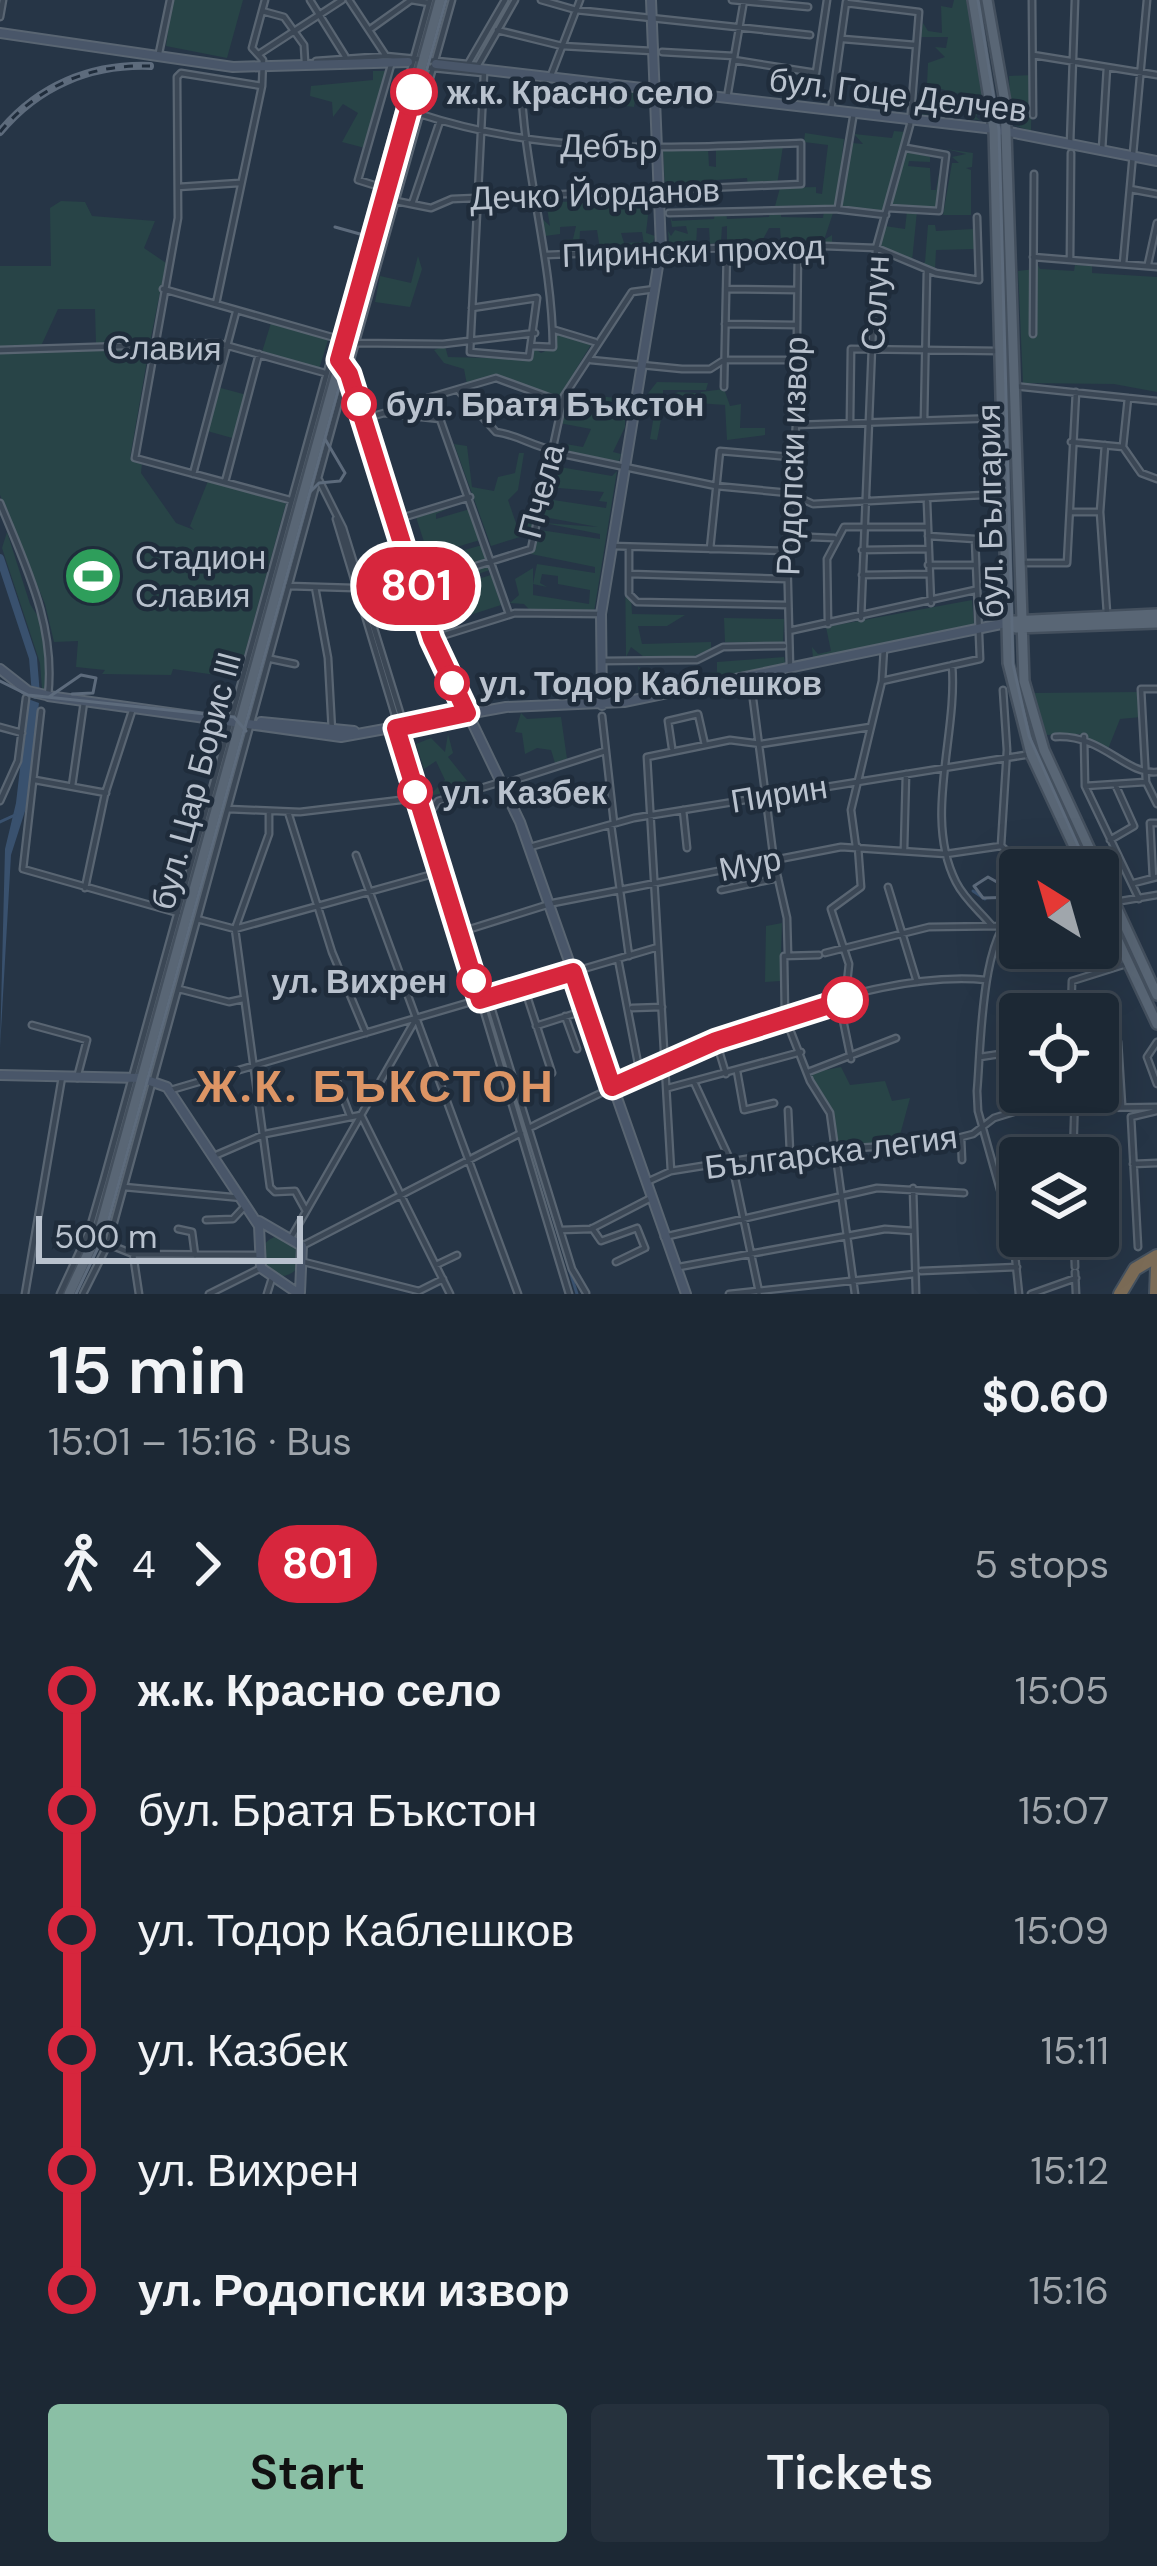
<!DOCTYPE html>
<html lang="en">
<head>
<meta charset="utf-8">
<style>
	body { margin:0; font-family:"DM Sans",sans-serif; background:#25303c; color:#f1f3f6; height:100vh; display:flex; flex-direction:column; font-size:45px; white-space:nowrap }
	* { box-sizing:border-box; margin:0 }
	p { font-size:39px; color:#a0a6ac }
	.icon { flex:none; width:66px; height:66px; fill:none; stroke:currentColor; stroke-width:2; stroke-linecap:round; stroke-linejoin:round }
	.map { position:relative; height:1294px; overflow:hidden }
	.side { display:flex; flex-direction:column; background:#1c2834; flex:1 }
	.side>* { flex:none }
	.badge { padding:0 24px; border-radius:39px; font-size:42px; line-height:78px }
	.needle { width:78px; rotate:323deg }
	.tools { position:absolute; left:999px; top:849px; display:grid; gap:24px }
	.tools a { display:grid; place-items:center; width:120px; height:120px; border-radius:12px; background:#1c2834; box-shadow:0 12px 48px #0002,0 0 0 3px #3a444f; font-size:60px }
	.scale { position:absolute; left:36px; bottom:30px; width:267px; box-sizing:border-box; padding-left:12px; border:6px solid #b9c2ce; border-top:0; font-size:33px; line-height:42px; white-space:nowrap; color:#b9c2ce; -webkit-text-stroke:9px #1f2c3b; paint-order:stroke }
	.map>.badge { position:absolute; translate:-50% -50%; box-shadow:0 0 0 6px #fff }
	.legs { display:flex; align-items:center; gap:18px; height:132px; padding:0 48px; font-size:39px }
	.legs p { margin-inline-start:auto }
	.headline { display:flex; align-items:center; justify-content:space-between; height:204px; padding:0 48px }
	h1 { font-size:66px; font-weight:600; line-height:90px }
	.cta { display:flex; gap:24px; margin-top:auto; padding:24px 48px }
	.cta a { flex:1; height:138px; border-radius:12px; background:#8abfa5; color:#111; font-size:48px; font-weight:600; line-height:138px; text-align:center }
	.cta a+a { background:#25303c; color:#f1f3f6 }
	ul { padding:0 48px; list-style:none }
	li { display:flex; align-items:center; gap:42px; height:120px; font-size:45px }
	li i { display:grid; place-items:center; width:18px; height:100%; margin:0 15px; background:currentColor }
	li i::after { content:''; width:30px; height:30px; margin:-15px; border:9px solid; border-radius:50%; background:#1c2834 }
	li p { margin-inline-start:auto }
	li:first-child i { background:linear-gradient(#0000 50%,currentColor 0) }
	li:last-child i { background:linear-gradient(currentColor 50%,#0000 0) }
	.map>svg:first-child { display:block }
	.green { fill:#284447 }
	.water { fill:#39516e }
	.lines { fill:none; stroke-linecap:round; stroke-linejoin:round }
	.stream { stroke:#39516e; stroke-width:3 }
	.river { stroke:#39516e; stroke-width:8 }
	.street-casing { stroke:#596572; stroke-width:9 }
	.secondary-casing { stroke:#596572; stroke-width:12 }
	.primary-casing { stroke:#44505e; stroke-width:14 }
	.highway-casing { stroke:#455260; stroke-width:16 }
	.street { stroke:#3b4755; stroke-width:4.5 }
	.secondary { stroke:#495669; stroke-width:8 }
	.primary { stroke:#596675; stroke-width:9 }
	.highway { stroke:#7c6c57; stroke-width:12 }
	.tram { stroke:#5d6b7c; stroke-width:3 }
	.rail-casing { stroke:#5d6b7c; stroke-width:8 }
	.rail { stroke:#1f2c3b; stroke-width:3; stroke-dasharray:9; stroke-linecap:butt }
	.line-1-casing { stroke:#fff; stroke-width:27 }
	.line-1 { stroke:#d7263d; stroke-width:18 }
	.stop-1-dot { fill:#fff; stroke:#d7263d; stroke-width:6 }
	.labels { text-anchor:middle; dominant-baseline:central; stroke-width:9; stroke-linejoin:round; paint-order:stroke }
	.stop-label { font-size:33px; font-weight:bold; fill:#b9c2ce; stroke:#1f2c3b; text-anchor:start }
	.street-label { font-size:33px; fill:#b9c2ce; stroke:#1f2c3b }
	.poi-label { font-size:33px; fill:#b9c2ce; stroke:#1f2c3b; text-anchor:start }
	.district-label { font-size:45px; font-weight:bold; letter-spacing:3px; fill:#dd9565; stroke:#1f2c3b }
</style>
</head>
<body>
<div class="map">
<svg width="1157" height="1294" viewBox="0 0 1157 1294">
	<rect width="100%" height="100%" fill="#263546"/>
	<!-- green -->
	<path class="green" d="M172 0H243L227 58 166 46Z
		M954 0H969C976 34 985 67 987 101L980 60 984 101 972 103 983 104 976 117 980 120 969 119 975 116 965 110 954 117 911 114 912 104 957 109 959 94 927 85 928 63 945 57 935 47 946 48 948 37H920L923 23 928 31 942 33 941 6 952 8Z
		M373 71H388L365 148 342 142 358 113 343 104 333 117 332 102 310 96 311 86 373 80Z
		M1032 75 1031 131 1011 124 1009 76Z
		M564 84V83L646 93H636L634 107 567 99 569 85Z
		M894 131 905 132 884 213 840 207 852 143 863 144 854 134 892 138Z
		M805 133 844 139 836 205 775 206 780 188 816 187V193L822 194 828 145 804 142Z
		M783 146 777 185 748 187 747 178 715 180 714 188 665 190 663 150 708 148 709 166 716 167V148Z
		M946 149 973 153 972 167 966 168 971 170V215H943L952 163H959L952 157 966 154Z
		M906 150 930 157V162L909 161 908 166 930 168 931 190H936L939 174H944L938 209 891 207Z
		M650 197 646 233 655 236 652 245 644 244 642 232 621 233 624 243 641 242V247L600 249 597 230 580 231 579 249 564 250V240L573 239 576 226 560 227V234L545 236 540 217 550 226 546 202 603 201 604 208H615L616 200Z
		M61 201 85 202 92 216 155 221 144 248 166 263 150 342 96 344 95 309H58L41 346 0 347V266H51L50 208Z
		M770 210H781V217L823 218 824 211 834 210 824 240 832 235V243L781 241 780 228H769L762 241 727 246V226L722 227 721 242 710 244 709 228H697L696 246 669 242 668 231 671 236 675 230 688 234 686 226 672 227 670 214 672 221 714 219 715 212H726L727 219 769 217Z
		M907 211H917L912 261 880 245 885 226 905 229Z
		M928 225H935L936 231 974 229 975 249 936 250 935 270 920 266 925 262Z
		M418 256 422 269 410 307 375 302 380 276 411 283Z
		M1036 262 1040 269 1074 271 1075 265 1092 266V273L1157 277V392L1114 384 1023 383 1018 271 1035 269Z
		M271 323 328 340 319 369 262 352Z
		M555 333 592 343 559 397 494 375 467 385 464 369 444 363 434 350 445 346 448 357 530 359 534 348 541 353 554 347Z
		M149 349 130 458 142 463 141 473 176 523 194 530 190 526 208 481 286 503 238 678 173 669 171 675 102 674 105 670 76 667 78 641 54 642 45 604 0 495V352Z
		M657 382 708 383 706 390H663V400L678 392 696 393V403L664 404 657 440 650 439 656 403 642 401Z
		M217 387 247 395 236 439 207 431Z
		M724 389 730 406 741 404 740 428H765V435L727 440 725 405 698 403 701 392Z
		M598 396 625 399V427L613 452 621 454 619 461 556 451 560 443 583 447 591 429 559 423 564 400 574 406 573 416 581 404 591 405Z
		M454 444 467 446 472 487 494 491 498 477 515 473 519 453H524L518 490 508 500 517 526 533 520 529 534 491 546Z
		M554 466 612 476 617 471 594 612 531 611 524 604 510 603 519 595 515 579 533 568V595L589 604 590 590 558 584V576L542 574 540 583 547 587 533 584 537 564 595 573V567L531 554 540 530 600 539V534L544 523 598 527 544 517 547 499 606 508 607 502 599 501 604 492 548 487Z
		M467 500 436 514V519L470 509 480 540 443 551 444 556 482 545 486 560 443 572 436 547 426 548 416 517Z
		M7 532 30 604 42 623 47 691 42 689 40 663 2 548Z
		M625 555H629L632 614 685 615 667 626H638L642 644 711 642V649L694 656 644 657 631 647 626 657Z
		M489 564 490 570 453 582 455 586 491 575 501 605 464 617 463 623 456 598 463 595 455 596 447 577Z
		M972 600 974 624 813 658 812 647 818 654 831 651 826 627Z
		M724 618 784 619 783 645 725 642Z
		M784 657 785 663 642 693 638 666 649 678 717 672V662Z
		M1139 692 1141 717 1120 719 1108 749 1080 734 1045 735 1032 693Z
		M521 713 527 719 561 717 567 759 555 763 551 750 537 748 525 754 522 733 515 732Z
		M448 734 453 753 448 757 472 787 429 796 445 780 436 761 424 769 416 744 431 738 445 752Z
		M782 923 780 981 765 982 766 926Z
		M841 1067 850 1085 885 1081 892 1101 910 1098 897 1146 837 1142C832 1112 820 1096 810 1073Z
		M261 1256a20 20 0 1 1 40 0a20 20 0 1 1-40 0Z"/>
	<!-- water -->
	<path class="water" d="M28 699 39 703 26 808 11 855 0 1048 5 849 16 803Z"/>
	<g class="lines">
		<!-- stream -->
		<path class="stream" d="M417 779 577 1294
			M0 822 15 815
			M1001 880 1007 885
			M973 891 985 899"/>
		<!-- river -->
		<path class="river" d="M0 558 33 658 36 695"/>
		<defs>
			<path id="street" d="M310 0 345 56
				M349 0 386 56
				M541 0 576 10 810 35
				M732 0 808 7
				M1032 0 1033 115
				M846 3 919 12 910 125 876 248 861 618
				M262 11 284 17 304 45 305 62
				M0 17 3 0
				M369 30 411 0 429 3
				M497 30 562 46 652 51
				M843 39 915 45
				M662 52 734 56
				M159 53 170 0
				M259 54 342 0
				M1033 55 1157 75
				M734 60 816 73 827 0
				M316 61 386 56 478 65
				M468 64 505 0
				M478 65 515 0
				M423 67 483 73
				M521 77C523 169 552 255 553 347L532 346
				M550 78 580 0
				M262 86 181 73 177 77 178 218 135 458 290 500
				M727 98 744 0
				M831 110 846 2
				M1070 144 1075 0
				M1102 150 1107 67
				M377 186 358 180 391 65
				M178 187 239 183
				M1130 189 1157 194
				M396 201 431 208 452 199 801 184V143C668 148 548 156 420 114
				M412 204 440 121
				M838 207 854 112
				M887 208 939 211 946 155 906 148
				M669 213 835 209 886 215
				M546 255 798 245 876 248 936 273 979 280 977 217
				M1033 257 1157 267
				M1070 260 1071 153
				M1123 264 1147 0
				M1148 264 1157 223
				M163 289 335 338
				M726 289 797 290
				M216 304 262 86 263 60 252 48 265 0
				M472 308 537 298 529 357 470 352 484 73
				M725 324 797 325
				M555 330 595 342
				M1033 334 1034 174
				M355 343 443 344 535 333
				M0 350 218 343 325 373
				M591 360 682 369H710L724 360H796
				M348 370 452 0
				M1014 386 1157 401
				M724 387 727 249
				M458 390 496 432C519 435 531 446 554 450
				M410 413 414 402 496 378 562 402
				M363 419 384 413 440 419 509 614
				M924 420 927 270
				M850 422 851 349 999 351
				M796 425 1000 418
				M1071 442 1123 447
				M1105 445 1100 512 1107 613
				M1123 446 1128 398
				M1123 447 1141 473 1157 479
				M553 452 716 486 789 493 813 504 1002 494
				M193 474 236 312
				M319 480 343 528 572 1269 586 1293
				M225 482 259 354
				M927 502 931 603
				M0 503C26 567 56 626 48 696
				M1070 512H1100
				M336 519 569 1294
				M395 520 470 497
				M787 536 834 538
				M612 546 786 551
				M629 547V594L637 602 787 605
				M710 549 720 451 790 457
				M862 550 928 549
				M1022 563H1067L1076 392
				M928 565H975
				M630 574 786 579
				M862 575 928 574
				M415 585 531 549 564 396 632 292 655 289
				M288 586 354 588
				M315 587 328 658 332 731
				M828 624 827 559 844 527H927
				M789 631 975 590
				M432 639 515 613 601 614
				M271 659 295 664
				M601 661 697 660 723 647 784 646
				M952 665C958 734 923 817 956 882 965 900 980 911 992 926
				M790 667 787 551 796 425 798 245
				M750 676 774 861 787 918 788 955
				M882 681 980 659 975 539 928 536
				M1157 689H1141L1146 782 1157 804
				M41 711 23 869 178 913
				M602 716 614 823
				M0 727 22 733
				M1055 737C1103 734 1125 775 1157 772
				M1084 737 1085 786 1139 899
				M672 748 668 721 698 714 705 745
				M35 780 106 793
				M503 784 605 751
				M72 786 84 702
				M1085 786 1145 782
				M0 801 18 761 26 698
				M228 809 300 812 417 798
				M683 810 687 848
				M269 811V834L235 929 270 1187 275 1192 295 1191 306 1211
				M431 811 438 801 501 782
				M288 812 332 952 366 1033
				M611 825 629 956
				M1110 840 1134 826 1115 784
				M1001 846 1007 750 1003 690
				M530 847 634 818 1031 754
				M856 847 851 810 882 681 884 648
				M904 849 906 774
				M356 855 518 1294
				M1153 878 1150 823H1157
				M1134 883 1157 877
				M888 887 917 982
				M85 888 105 794 132 711
				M721 890 778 878
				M1115 902 1157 895
				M197 919 235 929 440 872
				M467 930 553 903 841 847 946 854 1001 846 1029 870
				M825 953 929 927 1002 926
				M819 955 784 956 785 1017 810 1081 830 1113 855 1294
				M618 959 640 1074
				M524 987 552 1073
				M179 989 229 1002 243 999
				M632 1008 662 1007
				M1071 1014 1072 981 1126 964
				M565 1016 577 1049
				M32 1025 87 1040 77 1078
				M536 1026 586 1010
				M1098 1040 1118 1042 1122 1105
				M716 1041 726 1074
				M1157 1042 1147 1057 1157 1084
				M980 1057 1020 1051
				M851 1059 843 1020 849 964 831 909 861 887 858 847
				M737 1071 744 1110 774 1103
				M808 1072 896 1038
				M335 1076 350 1116
				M694 1082 732 1164 759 1292
				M668 1088 801 1052
				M171 1090 658 947
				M788 1110 790 1152
				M531 1127C652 1068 851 967 986 980
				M961 1138 962 1160
				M214 1156 265 1134 361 1115 450 1294
				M1073 1158 1075 1092
				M1133 1164 1157 1163
				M671 1171 647 757 730 740 761 744 870 727
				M649 1181 671 1171 790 1152 938 1143 973 1134 994 1118 1023 1109 1157 1107
				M124 1187 242 1198
				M913 1188 916 1294
				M206 1220 233 1219 246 1205
				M1098 1224 1102 1223
				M592 1228 601 1241 637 1228 645 1248 616 1262
				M178 1229 192 1232 195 1255
				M561 1230 591 1229 649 1199
				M292 1236 417 1017
				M1074 1236 1075 1267
				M664 1237 877 1188 964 1193
				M1013 1240 1031 1236
				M108 1244 133 1254 258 1255
				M302 1246 521 1133
				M1138 1247 1131 1117 1157 1111
				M133 1254 139 1294
				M304 1262 419 1291 443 1279
				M436 1265 457 1255
				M679 1267 885 1229 914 1231
				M921 1271 1017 1267
				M1075 1272 1076 1294
				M25 1294 62 1077
				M60 1294 89 1231 104 1179 430 0
				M83 1294 108 1244 343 387 352 383
				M209 1294 261 1268
				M267 1294 272 1278
				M729 1294 915 1274
				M1019 1294 1013 1236 978 1111 977 1091C981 1051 980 926 1020 910
				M1031 1294 1076 1278"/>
			<path id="secondary" d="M0 33 233 67 408 62
				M436 64 994 129 1157 161
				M340 361 432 639 520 822 686 1294
				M0 669 28 691 50 696
				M48 696 341 737 506 707 624 702 1006 623
				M602 705 601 614 661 248 651 0
				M261 722 354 731
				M0 1075 141 1078 167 1087 259 1226 261 1268 299 1294
				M259 1221 302 1246 300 1292"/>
			<path id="primary" d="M973 0 994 129 1008 663 1031 754 1085 870
				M987 0 1005 102 1024 681 1044 750 1157 995
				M1013 621 1157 614
				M1016 628 1157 623
				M1098 898 1157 1024
				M69 1294 101 1226 440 0"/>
			<path id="highway" d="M1120 1294 1135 1269 1157 1256
				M1156 1294 1157 1268"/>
		</defs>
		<!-- street casing -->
		<use href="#street" class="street-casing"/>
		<!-- secondary casing -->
		<use href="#secondary" class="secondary-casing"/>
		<!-- primary casing -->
		<use href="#primary" class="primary-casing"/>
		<!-- highway casing -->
		<use href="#highway" class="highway-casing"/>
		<!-- street -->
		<use href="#street" class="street"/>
		<!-- secondary -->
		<use href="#secondary" class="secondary"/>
		<!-- primary -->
		<use href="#primary" class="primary"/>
		<!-- highway -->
		<use href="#highway" class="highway"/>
		<!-- tram -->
		<path class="tram" d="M978 0 999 130 1013 664 1029 736 1080 850
			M335 227 367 236 375 252
			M311 491 319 483 340 481 345 473 325 439
			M0 681 28 695 234 717 246 731
			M49 697 81 675 96 678 93 693 72 694
			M1020 895 988 877 974 886 983 898 1020 897
			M76 1294 105 1233 446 0"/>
		<defs>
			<path id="rail" d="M0 132C38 86 90 64 150 66"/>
		</defs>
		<!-- rail casing -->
		<use href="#rail" class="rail-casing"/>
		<!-- rail -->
		<use href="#rail" class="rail"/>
	</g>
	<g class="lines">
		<defs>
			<path id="line-1" d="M414 92 339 360 349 374 432 639 467 713 396 728 480 1000 573 972 612 1087 716 1041 845 1000"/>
		</defs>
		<!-- line-1 casing -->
		<use href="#line-1" class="line-1-casing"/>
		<!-- line-1 -->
		<use href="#line-1" class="line-1"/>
	</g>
	<!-- icons -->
	<defs>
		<symbol id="stadium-disc" viewBox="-11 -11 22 22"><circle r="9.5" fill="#2e9e5b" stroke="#1f2c3b"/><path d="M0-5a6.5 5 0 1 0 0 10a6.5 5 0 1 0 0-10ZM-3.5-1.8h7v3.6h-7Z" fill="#fff"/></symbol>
	</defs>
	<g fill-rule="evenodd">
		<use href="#stadium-disc" x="60" y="543" width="66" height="66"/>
	</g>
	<!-- markers -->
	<g class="stop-1-dot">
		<circle cx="414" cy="92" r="21"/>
		<circle cx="359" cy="404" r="15"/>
		<circle cx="452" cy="683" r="15"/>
		<circle cx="415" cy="792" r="15"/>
		<circle cx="474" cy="981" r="15"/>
		<circle cx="845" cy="1000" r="21"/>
	</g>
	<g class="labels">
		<!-- stop labels -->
		<g class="stop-label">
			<text x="447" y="92">ж.к. Красно село</text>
			<text x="386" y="404">бул. Братя Бъкстон</text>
			<text x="479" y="683">ул. Тодор Каблешков</text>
			<text x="442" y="792">ул. Казбек</text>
			<text x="447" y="981" text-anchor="end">ул. Вихрен</text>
		</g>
		<!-- street labels -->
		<g class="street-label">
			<text transform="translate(898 95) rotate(7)">бул. Гоце Делчев</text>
			<text transform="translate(609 146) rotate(1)">Дебър</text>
			<text transform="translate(595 194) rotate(-2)">Дечко Йорданов</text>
			<text transform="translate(693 251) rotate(-2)">Пирински проход</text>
			<text transform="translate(875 303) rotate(-87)">Солун</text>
			<text transform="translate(164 348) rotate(1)">Славия</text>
			<text transform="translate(792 456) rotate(-88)">Родопски извор</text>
			<text transform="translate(541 491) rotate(-75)">Пчела</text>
			<text transform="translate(990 511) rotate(-91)">бул. България</text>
			<text transform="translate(196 781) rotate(-75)">бул. Цар Борис III</text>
			<text transform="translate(779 794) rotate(-9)">Пирин</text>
			<text transform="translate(750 864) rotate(-11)">Мур</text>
			<text transform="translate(831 1152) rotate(-7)">Българска легия</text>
		</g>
		<!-- poi labels -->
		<g class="poi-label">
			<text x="135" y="557">Стадион<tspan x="135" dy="38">Славия</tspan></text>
		</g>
		<!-- district labels -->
		<g class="district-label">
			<text x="376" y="1086">Ж.К. БЪКСТОН</text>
		</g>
	</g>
</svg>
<div class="tools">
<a><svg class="needle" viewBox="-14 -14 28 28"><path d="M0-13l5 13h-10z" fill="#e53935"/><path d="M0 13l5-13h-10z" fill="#a0a6ac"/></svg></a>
<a><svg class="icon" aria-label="locate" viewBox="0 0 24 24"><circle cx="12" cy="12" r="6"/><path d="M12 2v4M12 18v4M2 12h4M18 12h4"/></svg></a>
<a><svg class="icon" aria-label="layers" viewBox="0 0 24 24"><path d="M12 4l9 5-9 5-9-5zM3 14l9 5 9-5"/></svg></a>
</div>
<div class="scale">500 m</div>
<b class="badge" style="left:416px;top:586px;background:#d7263d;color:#fff">801</b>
</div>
<section class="side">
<div class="headline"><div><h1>15 min</h1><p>15:01 – 15:16 · Bus</p></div><b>$0.60</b></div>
<div class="legs"><svg class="icon" aria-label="walk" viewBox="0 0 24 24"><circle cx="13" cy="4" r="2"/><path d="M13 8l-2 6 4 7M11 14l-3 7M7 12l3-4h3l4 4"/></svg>4<svg class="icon" aria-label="forward" viewBox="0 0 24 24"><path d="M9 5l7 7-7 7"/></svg><b class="badge" style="background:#d7263d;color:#fff">801</b><p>5 stops</p></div>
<ul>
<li><i style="color:#d7263d"></i><b>ж.к. Красно село</b><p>15:05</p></li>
<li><i style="color:#d7263d"></i><span>бул. Братя Бъкстон</span><p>15:07</p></li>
<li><i style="color:#d7263d"></i><span>ул. Тодор Каблешков</span><p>15:09</p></li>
<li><i style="color:#d7263d"></i><span>ул. Казбек</span><p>15:11</p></li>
<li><i style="color:#d7263d"></i><span>ул. Вихрен</span><p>15:12</p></li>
<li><i style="color:#d7263d"></i><b>ул. Родопски извор</b><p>15:16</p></li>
</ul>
<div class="cta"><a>Start</a><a>Tickets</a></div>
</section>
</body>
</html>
